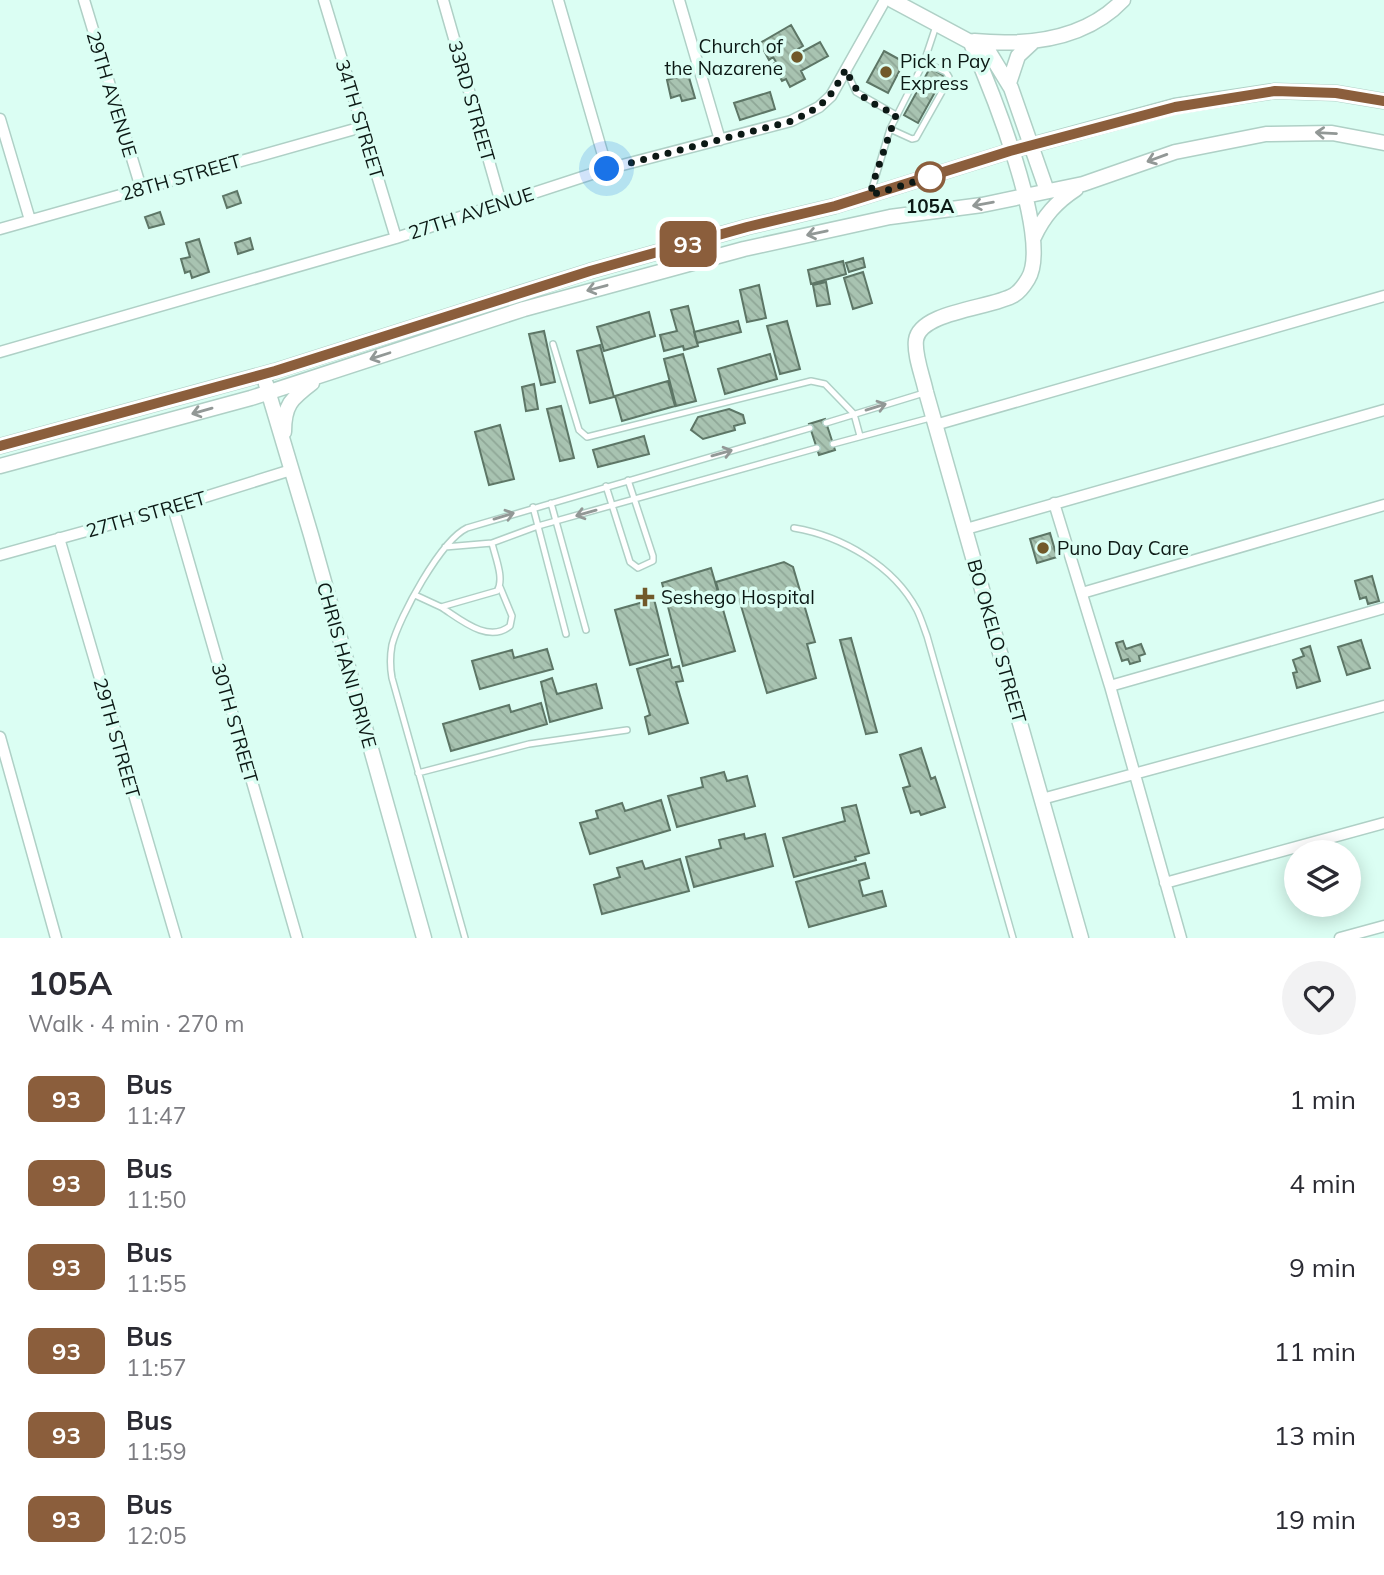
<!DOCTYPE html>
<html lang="en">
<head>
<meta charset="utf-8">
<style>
	body { margin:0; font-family:Mulish,sans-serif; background:#f2f2f3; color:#2b2b33; height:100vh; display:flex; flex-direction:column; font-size:26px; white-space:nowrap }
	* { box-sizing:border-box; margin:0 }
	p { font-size:23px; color:#7c7c81 }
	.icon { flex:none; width:38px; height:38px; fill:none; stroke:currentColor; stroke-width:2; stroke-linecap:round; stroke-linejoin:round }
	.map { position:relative; height:938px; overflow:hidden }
	.side { display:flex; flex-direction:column; background:#fff; flex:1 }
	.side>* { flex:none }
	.badge { padding:0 14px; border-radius:10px; font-size:24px; line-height:46px }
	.buttons { position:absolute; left:1284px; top:840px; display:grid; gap:14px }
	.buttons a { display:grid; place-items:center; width:77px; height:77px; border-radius:50%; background:#fff; box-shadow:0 4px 18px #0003; font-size:35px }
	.you { position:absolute; width:35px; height:35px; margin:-18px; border:5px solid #fff; border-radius:50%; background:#1a73e8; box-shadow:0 0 0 10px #1a73e833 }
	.map>.badge { position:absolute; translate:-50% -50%; box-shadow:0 0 0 4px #fff }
	.round { display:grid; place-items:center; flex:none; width:74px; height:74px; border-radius:37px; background:#f2f2f3 }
	.summary { display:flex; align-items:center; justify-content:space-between; height:119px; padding:0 28px }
	h1 { font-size:33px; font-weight:700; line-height:52px }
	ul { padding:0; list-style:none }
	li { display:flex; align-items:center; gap:21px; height:84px; padding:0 28px }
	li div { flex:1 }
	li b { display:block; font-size:26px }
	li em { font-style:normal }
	li .badge { min-width:77px; font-weight:700; text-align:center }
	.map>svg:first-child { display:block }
	.building { fill:url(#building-back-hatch); stroke:#5d7666; stroke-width:2 }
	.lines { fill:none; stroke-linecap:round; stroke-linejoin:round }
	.lane-casing { stroke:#afd0c6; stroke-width:8 }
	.street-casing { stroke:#afd0c6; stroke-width:13 }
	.secondary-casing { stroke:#afd0c6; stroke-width:17 }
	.lane { stroke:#fff; stroke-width:5 }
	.street { stroke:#fff; stroke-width:10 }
	.secondary { stroke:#fff; stroke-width:14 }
	.oneway { stroke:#929896 }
	.line-casing { stroke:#fff; stroke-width:16 }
	.line { stroke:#8b5e3c; stroke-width:10 }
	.walk { stroke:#0c1915; stroke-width:7; stroke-dasharray:0 12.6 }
	.poi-dot { fill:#71592a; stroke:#dbfef3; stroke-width:2.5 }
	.stop-dot { fill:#fff; stroke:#8b5e3c; stroke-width:3.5 }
	.labels { text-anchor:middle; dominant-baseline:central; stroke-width:7; stroke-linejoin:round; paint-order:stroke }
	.poi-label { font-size:19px; fill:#0c1915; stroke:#dbfef3; text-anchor:start }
	.street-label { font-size:19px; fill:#0c1915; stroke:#dbfef3 }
	.stop-label { font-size:19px; font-weight:bold; fill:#0c1915; stroke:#dbfef3 }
</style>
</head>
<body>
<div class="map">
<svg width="1384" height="938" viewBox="0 0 1384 938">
	<defs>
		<pattern id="building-back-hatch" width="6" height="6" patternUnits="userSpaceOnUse" patternTransform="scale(1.75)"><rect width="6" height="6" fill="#a8c3b1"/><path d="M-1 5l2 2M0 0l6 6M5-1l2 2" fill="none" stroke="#8fa797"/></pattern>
	</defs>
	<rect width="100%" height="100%" fill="#dbfef3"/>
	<!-- building -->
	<path class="building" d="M791 25 803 46 798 49 800 53 820 42 828 56 801 71 805 79 790 87 786 79 782 81 773 64 776 62 773 57 769 60 760 43Z
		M884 51 904 62 888 93 867 82Z
		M930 68 944 76 918 123 904 115Z
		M688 74 695 98 682 101 680 95 671 98 667 80Z
		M770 92 775 109 740 120 734 103Z
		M237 191 241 203 227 208 223 196Z
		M160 212 164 224 149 228 145 217Z
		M250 238 253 249 238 254 235 243Z
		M199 239 209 272 192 278 190 271 185 273 181 259 190 257 186 243Z
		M863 258 865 267 849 272 846 263Z
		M843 261 846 274 811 284 808 270Z
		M863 272 872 303 853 309 844 278Z
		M826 282 830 304 817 306 813 285Z
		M759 285 766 318 747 322 740 290Z
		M688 306 698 346 684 350 683 346 664 351 660 335 677 331 671 310Z
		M649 312 655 336 604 351 597 327Z
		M738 321 741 332 697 343 694 332Z
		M787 321 800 369 780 374 767 326Z
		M544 331 555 382 541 385 529 334Z
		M600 345 614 397 590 403 577 351Z
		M683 354 696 401 676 406 664 359Z
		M770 354 777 379 725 394 718 369Z
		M668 381 675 406 622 421 615 396Z
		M534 384 538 409 526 411 522 387Z
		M561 406 574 458 560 461 547 409Z
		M729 409 743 415 745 423 734 426 735 430 703 439 691 430 698 417Z
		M825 419 835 450 819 455 809 424Z
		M500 425 514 479 489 485 475 432Z
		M644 436 649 454 598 467 593 450Z
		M1050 533 1057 557 1037 563 1030 539Z
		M784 562 793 567 815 642 807 644 816 678 767 693 739 599 722 604 716 582Z
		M711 568 735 651 683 666 662 583Z
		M1372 576 1379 601 1368 604 1366 597 1360 599 1355 581Z
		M654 599 668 655 630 665 615 610Z
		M851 638 877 732 866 734 840 640Z
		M1361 640 1370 668 1347 675 1338 647Z
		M1123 641 1126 649 1141 644 1145 654 1139 656 1140 661 1130 664 1128 659 1122 661 1116 643Z
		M1310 646 1320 681 1297 688 1293 673 1297 672 1293 660 1304 656 1301 649Z
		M547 649 553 669 480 689 472 661 512 650 514 658Z
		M670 659 672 668 679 666 683 681 676 682 688 723 649 734 645 717 650 715 637 669Z
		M552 678 557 694 596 684 602 708 550 722 541 682Z
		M541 703 547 724 451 751 443 724 509 705 511 712Z
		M921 748 931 779 935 777 945 807 921 815 919 811 911 813 903 788 910 786 900 755Z
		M724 772 727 781 747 776 755 806 677 827 668 796 703 787 701 778Z
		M661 800 670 830 590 854 580 823 598 818 596 811 622 803 625 811Z
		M856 805 869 853 855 857 856 860 794 877 783 838 845 821 842 808Z
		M744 834 745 839 765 834 773 866 694 887 686 857 721 848 719 840Z
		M680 859 689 891 602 914 594 885 620 877 617 868 642 861 645 869Z
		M865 863 869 878 859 881 863 896 882 891 886 906 809 927 796 882Z"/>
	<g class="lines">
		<defs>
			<path id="lane" d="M846 70 856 92 896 115
				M890 129 912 139 916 138 948 81 949 77 946 72 924 62
				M871 192 890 129 924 62 936 26
				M553 344 579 430 587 437 811 381 825 384 854 414 860 436
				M826 423 924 393
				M833 444 930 418
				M606 486 630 562 638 568 653 561V556L628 480
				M551 503 586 630
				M533 507 566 634
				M794 528C842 536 894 566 917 610 921 618 924 628 927 636L1013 938
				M445 547 492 543 538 526 817 448
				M415 595 441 607 497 591C505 579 495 557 492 543
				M441 607C460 619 488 644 510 626L512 616 500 587
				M418 773 529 744 627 730
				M465 938 392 678C390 667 390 656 392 645 399 617 441 540 467 528L810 428"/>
			<path id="street" d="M84 0 141 188
				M324 0 396 238
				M443 0 501 203
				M558 0 607 169
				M679 0 720 140
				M0 119 30 220
				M0 229 362 127
				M0 352 396 238 607 169 791 121 819 107 831 96 885 0
				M935 425 1384 296
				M1054 503 1110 686 1181 938
				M173 507 297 938
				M966 529 1384 410
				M59 538 176 938
				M0 555 173 507 291 470
				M1082 593 1384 505
				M1110 686 1384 608
				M0 737 56 938
				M1042 799 1384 706
				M1165 883 1384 823
				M1340 938 1384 926"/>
			<path id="secondary" d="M892 0 989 52 1011 88 1047 191
				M970 41C989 84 1053 239 1028 279 1025 284 1019 292 1014 295 993 308 920 311 916 340 914 355 923 377 926 392L1081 938
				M974 41C1027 46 1085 40 1123 0
				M1009 83 1018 56 1033 42
				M1034 237C1044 216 1056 202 1076 189
				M266 384 311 535 424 938
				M284 432C284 405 291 399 312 383
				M0 446 275 371 590 271 747 227 835 206 1010 151 1175 106 1275 91 1336 93 1384 101
				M0 466 251 398 524 309 744 249 890 217 982 205 1083 184 1175 152 1266 134 1332 133 1384 143"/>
		</defs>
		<!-- lane casing -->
		<use href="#lane" class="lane-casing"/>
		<!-- street casing -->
		<use href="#street" class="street-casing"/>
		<!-- secondary casing -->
		<use href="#secondary" class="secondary-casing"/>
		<!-- lane -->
		<use href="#lane" class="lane"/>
		<!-- street -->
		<use href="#street" class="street"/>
		<!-- secondary -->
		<use href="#secondary" class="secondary"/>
	</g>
	<!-- one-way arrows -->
	<defs><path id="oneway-shaft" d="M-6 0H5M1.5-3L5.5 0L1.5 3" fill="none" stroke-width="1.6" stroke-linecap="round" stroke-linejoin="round" transform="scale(1.75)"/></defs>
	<g class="oneway">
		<use href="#oneway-shaft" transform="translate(1326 133) rotate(-177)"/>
		<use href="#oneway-shaft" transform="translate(1157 158) rotate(160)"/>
		<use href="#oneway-shaft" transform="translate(983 204) rotate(170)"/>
		<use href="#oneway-shaft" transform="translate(817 233) rotate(168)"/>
		<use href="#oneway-shaft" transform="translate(597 288) rotate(165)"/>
		<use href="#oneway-shaft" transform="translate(380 356) rotate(162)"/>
		<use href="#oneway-shaft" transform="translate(876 407) rotate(-17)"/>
		<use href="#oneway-shaft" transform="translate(202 411) rotate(164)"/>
		<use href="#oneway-shaft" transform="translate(722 453) rotate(-16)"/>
		<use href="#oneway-shaft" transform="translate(586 513) rotate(164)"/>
		<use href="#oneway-shaft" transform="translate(504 516) rotate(-17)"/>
	</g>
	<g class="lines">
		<defs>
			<path id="line" d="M0 446 275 371 590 271 747 227 835 206 1010 151 1175 107 1275 91 1336 93 1384 101"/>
		</defs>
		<!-- line casing -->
		<use href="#line" class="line-casing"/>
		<!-- line -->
		<use href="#line" class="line"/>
		<!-- walk -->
		<path class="walk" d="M607 169 792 121C825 105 828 101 846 69 858 100 868 100 896 115L872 186 871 195 930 177"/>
	</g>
	<!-- markers -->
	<g class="poi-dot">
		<circle cx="797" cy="57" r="7"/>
		<circle cx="886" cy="72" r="7"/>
		<circle cx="1043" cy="548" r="7"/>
		<path d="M641.5 586.5h7v7h7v7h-7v7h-7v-7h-7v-7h7z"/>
	</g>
	<circle class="stop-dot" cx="930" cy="177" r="14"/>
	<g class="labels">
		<!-- poi labels -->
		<g class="poi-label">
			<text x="783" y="46" text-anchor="end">Church of<tspan x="783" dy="22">the Nazarene</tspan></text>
			<text x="900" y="61">Pick n Pay<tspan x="900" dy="22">Express</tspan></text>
			<text x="1057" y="548">Puno Day Care</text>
			<text x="661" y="597">Seshego Hospital</text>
		</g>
		<!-- street labels -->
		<g class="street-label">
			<text transform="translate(112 94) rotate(73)">29TH AVENUE</text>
			<text transform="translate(472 101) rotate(74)">33RD STREET</text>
			<text transform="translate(360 119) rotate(73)">34TH STREET</text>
			<text transform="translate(181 177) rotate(-16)">28TH STREET</text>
			<text transform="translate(471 213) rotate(-18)">27TH AVENUE</text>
			<text transform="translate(146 514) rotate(-16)">27TH STREET</text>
			<text transform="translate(997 641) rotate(74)">BO OKELO STREET</text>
			<text transform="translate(347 665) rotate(74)">CHRIS HANI DRIVE</text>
			<text transform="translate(235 723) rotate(74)">30TH STREET</text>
			<text transform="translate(117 738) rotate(74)">29TH STREET</text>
		</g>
		<!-- stop labels -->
		<g class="stop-label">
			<text x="930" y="206">105A</text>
		</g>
	</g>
</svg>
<div class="buttons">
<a><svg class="icon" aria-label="layers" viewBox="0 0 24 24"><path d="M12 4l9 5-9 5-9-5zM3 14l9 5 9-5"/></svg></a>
</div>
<div class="you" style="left:607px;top:169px"></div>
<b class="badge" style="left:688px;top:244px;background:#8b5e3c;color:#fff">93</b>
</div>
<section class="side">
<div class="summary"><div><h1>105A</h1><p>Walk · 4 min · 270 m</p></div><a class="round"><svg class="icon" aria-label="heart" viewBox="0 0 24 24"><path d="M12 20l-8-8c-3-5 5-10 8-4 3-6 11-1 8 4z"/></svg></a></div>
<ul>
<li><span class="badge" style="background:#8b5e3c;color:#fff">93</span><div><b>Bus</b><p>11:47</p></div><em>1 min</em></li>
<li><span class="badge" style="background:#8b5e3c;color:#fff">93</span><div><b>Bus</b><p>11:50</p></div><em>4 min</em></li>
<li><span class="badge" style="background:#8b5e3c;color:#fff">93</span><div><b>Bus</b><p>11:55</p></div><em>9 min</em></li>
<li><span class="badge" style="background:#8b5e3c;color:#fff">93</span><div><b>Bus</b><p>11:57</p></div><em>11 min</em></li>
<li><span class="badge" style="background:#8b5e3c;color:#fff">93</span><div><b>Bus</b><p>11:59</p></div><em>13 min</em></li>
<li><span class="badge" style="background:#8b5e3c;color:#fff">93</span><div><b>Bus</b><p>12:05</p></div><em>19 min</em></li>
</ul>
</section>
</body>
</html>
